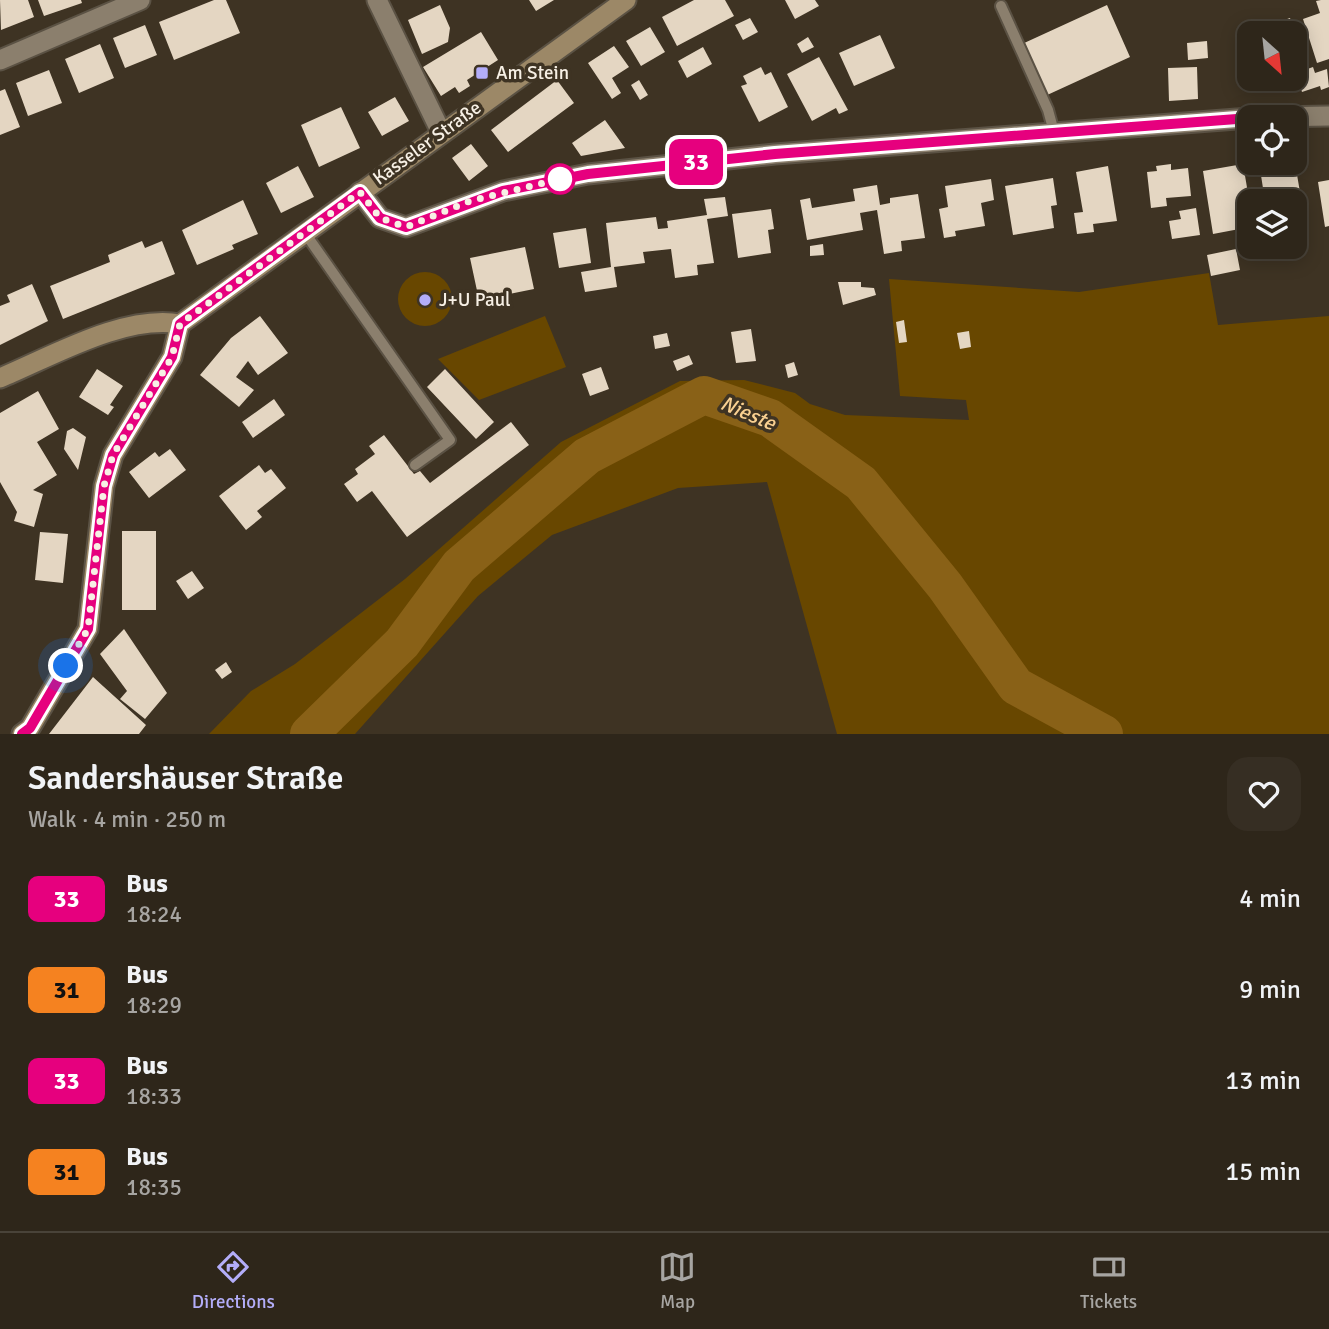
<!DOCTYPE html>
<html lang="en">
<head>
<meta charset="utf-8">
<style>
	body { margin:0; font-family:Signika,sans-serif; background:#362e23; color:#f1f3f6; height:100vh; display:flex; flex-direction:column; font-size:26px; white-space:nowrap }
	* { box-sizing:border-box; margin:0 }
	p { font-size:23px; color:#a7a5a2 }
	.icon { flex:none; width:38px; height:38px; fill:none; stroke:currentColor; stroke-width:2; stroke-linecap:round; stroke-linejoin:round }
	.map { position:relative; height:734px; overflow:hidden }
	.panel { display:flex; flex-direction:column; background:#2e261a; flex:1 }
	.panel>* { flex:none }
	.badge { padding:0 14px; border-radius:10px; font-size:24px; line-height:46px }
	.needle { width:46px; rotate:153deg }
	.controls { position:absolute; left:1237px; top:21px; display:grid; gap:14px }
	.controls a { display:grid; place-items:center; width:70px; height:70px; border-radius:14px; background:#2e261a; box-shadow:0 4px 18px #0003,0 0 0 2px #494339; font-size:35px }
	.you { position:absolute; width:35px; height:35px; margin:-18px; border:5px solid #fff; border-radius:50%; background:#1a73e8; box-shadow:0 0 0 10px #1a73e833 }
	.map>.badge { position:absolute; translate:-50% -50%; box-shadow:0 0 0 4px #fff }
	.round { display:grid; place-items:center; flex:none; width:74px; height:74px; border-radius:21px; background:#362e23 }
	.overview { display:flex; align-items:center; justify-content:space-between; height:119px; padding:0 28px }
	h1 { font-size:33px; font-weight:600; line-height:52px }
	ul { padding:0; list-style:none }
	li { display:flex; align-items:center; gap:21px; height:91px; padding:0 28px }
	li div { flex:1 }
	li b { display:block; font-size:26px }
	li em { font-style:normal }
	li .badge { min-width:77px; font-weight:700; text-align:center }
	.tab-bar { display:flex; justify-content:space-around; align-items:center; height:98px; border-top:2px solid #494339; background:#2e261a; font-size:19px; color:#a7a5a2 }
	.tab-bar a { display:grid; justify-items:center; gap:4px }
	.tab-bar .selected { color:#b3adf9 }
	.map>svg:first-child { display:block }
	.green { fill:#684700 }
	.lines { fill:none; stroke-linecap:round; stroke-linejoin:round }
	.river { stroke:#896117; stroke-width:38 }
	.building { fill:#e4d6c2 }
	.service-casing { stroke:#5b5244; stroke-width:14 }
	.minor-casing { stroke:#5b5244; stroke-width:23 }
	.tertiary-casing { stroke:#5b5244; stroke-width:23 }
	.secondary-casing { stroke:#5b5244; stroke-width:23 }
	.service { stroke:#8b7f6d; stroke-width:10 }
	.minor { stroke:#8b7f6d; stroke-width:19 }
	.tertiary { stroke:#8b7f6d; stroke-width:19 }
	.secondary { stroke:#9c8867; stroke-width:19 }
	.line-casing { stroke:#fff; stroke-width:16 }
	.line { stroke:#e6007e; stroke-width:10 }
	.walk { stroke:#f7f0e5; stroke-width:7; stroke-dasharray:0 12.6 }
	.poi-dot { fill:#b3adf9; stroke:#3e3323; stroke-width:2.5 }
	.stop-dot { fill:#fff; stroke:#e6007e; stroke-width:3.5 }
	.labels { text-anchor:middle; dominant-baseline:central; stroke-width:7; stroke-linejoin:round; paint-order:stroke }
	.poi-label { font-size:19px; fill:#f7f0e5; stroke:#3e3323; text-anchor:start }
	.street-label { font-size:19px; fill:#f7f0e5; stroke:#3e3323 }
	.water-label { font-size:21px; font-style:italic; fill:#f9d091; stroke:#3e3323 }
</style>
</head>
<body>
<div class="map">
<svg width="1329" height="734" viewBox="0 0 1329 734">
	<rect width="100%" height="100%" fill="#3e3323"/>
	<!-- green -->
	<path class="green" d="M398 299a27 27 0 1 1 54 0a27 27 0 1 1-54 0Z
		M1209 273 1218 325 1329 316V734H837L767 482 678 488 552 535 478 596 355 734H209L251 691 295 664 405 579 561 442 680 381 744 380 795 393 810 404 845 415 969 420 966 400 900 396 889 279 1079 292Z
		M545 316 566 367 479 400 438 359Z"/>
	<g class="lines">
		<!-- river -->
		<path class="river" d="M309 734 402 643 459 566 587 456 704 395 770 418 861 483 945 586 1016 686 1104 734"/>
	</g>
	<!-- building -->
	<path class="building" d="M0 0H28L34 17 1 30Z
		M38 0H81L82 3 44 16Z
		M214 0H226L240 33 174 60 159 22Z
		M529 0H554L536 11Z
		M694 0H725L734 16 677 46 662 17Z
		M785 0H815L819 6 795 19Z
		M1321 0H1329V59L1317 63 1303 19 1320 13 1316 1Z
		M440 5 450 28 448 42 422 54 408 20Z
		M1107 5 1130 57 1045 96 1022 44Z
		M750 18 758 32 743 40 735 25Z
		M1290 18 1295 33H1267L1275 30 1273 24Z
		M145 25 157 55 125 68 113 38Z
		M650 27 665 52 641 66 626 41Z
		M481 32 498 60 467 80 470 86 459 93 455 87 441 96 423 67Z
		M880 35 895 68 854 86 839 53Z
		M1295 35 1304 58 1295 61Z
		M808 37 814 47 802 53 797 44Z
		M1207 41 1208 58 1188 60 1187 43Z
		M100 44 114 78 79 93 65 59Z
		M614 46 629 67 612 78 621 93 612 99 588 63Z
		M703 47 712 64 687 78 678 61Z
		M819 57 848 110 839 114 836 108 812 121 787 74Z
		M761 67 765 75 771 72 788 107 759 122 741 86 747 84 743 76Z
		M1197 67 1198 99 1169 101 1168 68Z
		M1313 67 1315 73 1327 69 1329 87 1321 90 1320 86 1302 92 1296 73Z
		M49 70 62 103 28 116 16 83Z
		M557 80 574 103 508 152 491 130Z
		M639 80 648 95 640 100 631 85Z
		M5 89 20 127 0 135V91Z
		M395 97 409 121 382 136 368 112Z
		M341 107 360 148 319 167 301 125Z
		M605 120 625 148 581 156 572 143Z
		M471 144 488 166 469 181 452 158Z
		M1295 163 1301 198 1265 201 1260 169Z
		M1171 164V170L1188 168 1191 196 1166 198 1167 206 1151 208 1147 172 1157 171 1156 166Z
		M1243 164 1250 205V227L1213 234 1203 171Z
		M298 166 314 197 281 213 266 183Z
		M1108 166 1117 221 1093 224 1094 232 1077 234 1074 213 1083 212 1076 172Z
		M1053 178 1057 205 1051 206 1054 228 1013 235 1005 186Z
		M991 179 994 200 981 203 985 226 955 231 956 236 944 238 939 209 948 207 945 186Z
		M1329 180V226L1325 227 1318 182Z
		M877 185 880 205 890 203V198L918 194 925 238 901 241 902 251 884 254 877 210 860 213 863 230 807 240 800 200 810 198 812 208 855 201 853 189Z
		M725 197 728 216 707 219 714 263 697 265 698 275 675 278 671 249 643 252 645 263 614 267 617 287 585 292 581 272 611 267 606 223 656 217 658 229 668 228 667 221 707 215 704 199Z
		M243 200 258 234 232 245 234 249 197 265 182 230Z
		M1196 208 1200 235 1172 239 1169 221 1181 219 1179 211Z
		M771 209 774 229 768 230 771 253 738 258 732 214Z
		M586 228 591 263 559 268 553 233Z
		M142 241 145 248 162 241 175 274 63 319 50 286 110 262 108 255Z
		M823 244 824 255 810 256V246Z
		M525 247 534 289 479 300 470 258Z
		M1236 249 1240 270 1211 276 1207 255Z
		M838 282H861V287L874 288 876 295 843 305Z
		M32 284 48 321 0 345V306L10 302 7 295Z
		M260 316 288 353 258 375 248 361 236 377 254 390 239 407 200 375 231 338Z
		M904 320 907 342 899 343 896 322Z
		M751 329 756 361 736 363 731 332Z
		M969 331 971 347 960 349 957 333Z
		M667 333 670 346 655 349 653 336Z
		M689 355 693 364 677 371 673 361Z
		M794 362 798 375 788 378 785 365Z
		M601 367 609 389 590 396 582 374Z
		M97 369 123 386 110 405 114 407 108 415 79 397Z
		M445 369 494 422 476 439 427 387Z
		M38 391 59 429 37 442 57 475 33 490 43 494 34 527 14 521 17 512 0 482V413Z
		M274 399 285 415 253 438 242 422Z
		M511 422 529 445 407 537 372 491 357 502 344 484 358 474 355 469 375 454 369 446 384 435 414 474 420 471 430 483Z
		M73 428 86 437 78 470 64 449 67 431Z
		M170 449 186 470 149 498 129 472 155 452 159 457Z
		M259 465 265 473 271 469 286 488 257 511 262 517 246 530 219 496Z
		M122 531H156V610H122Z
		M40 532 68 534 63 583 35 580Z
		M192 571 204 588 188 599 176 581Z
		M124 629 167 693 145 719 120 699 127 691 100 654Z
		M226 662 232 672 222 679 215 670Z
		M93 677 146 725 139 734H49Z"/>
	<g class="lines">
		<defs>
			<path id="service" d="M1001 6 1048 110 1054 132
				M305 233 450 440 415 465"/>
			<path id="minor" d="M377 0 441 132
				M0 60 140 0"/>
			<path id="tertiary" d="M1263 117 1329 116
				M360 192 380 218 406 227 503 191 588 174 775 154 1250 118"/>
			<path id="secondary" d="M0 378C51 357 124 314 180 324L626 0
				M22 734 30 728 88 629 104 486 113 455 172 357 180 324"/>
		</defs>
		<!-- service casing -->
		<use href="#service" class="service-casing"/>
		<!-- minor casing -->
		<use href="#minor" class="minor-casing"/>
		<!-- tertiary casing -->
		<use href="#tertiary" class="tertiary-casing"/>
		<!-- secondary casing -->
		<use href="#secondary" class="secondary-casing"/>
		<!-- service -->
		<use href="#service" class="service"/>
		<!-- minor -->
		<use href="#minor" class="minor"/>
		<!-- tertiary -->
		<use href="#tertiary" class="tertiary"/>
		<!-- secondary -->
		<use href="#secondary" class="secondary"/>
	</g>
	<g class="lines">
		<defs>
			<path id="line" d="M22 734 30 728 88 629 104 486 113 455 172 357 180 324 360 192 380 218 406 227 503 191 588 174 775 154 1250 118"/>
		</defs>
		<!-- line casing -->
		<use href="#line" class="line-casing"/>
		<!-- line -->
		<use href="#line" class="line"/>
		<!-- walk -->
		<path class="walk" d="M66 666 88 629 104 486 113 455 172 357 180 324 360 192 380 218 406 227 470 201 560 179"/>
	</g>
	<!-- markers -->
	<g class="poi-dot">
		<rect x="475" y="66" width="14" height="14" rx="3.5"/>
		<circle cx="425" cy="300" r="7"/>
	</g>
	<circle class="stop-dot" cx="560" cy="179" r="14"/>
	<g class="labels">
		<!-- poi labels -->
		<g class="poi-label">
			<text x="496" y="73">Am Stein</text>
			<text x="439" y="300">J+U Paul</text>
		</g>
		<!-- street labels -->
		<g class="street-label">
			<text transform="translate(427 143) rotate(-36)">Kasseler Straße</text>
		</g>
		<!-- water labels -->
		<g class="water-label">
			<text transform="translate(748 413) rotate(23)">Nieste</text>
		</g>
	</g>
</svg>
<div class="controls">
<a><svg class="needle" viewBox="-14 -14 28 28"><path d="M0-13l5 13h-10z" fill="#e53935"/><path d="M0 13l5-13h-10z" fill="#a7a5a2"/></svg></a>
<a><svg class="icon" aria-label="locate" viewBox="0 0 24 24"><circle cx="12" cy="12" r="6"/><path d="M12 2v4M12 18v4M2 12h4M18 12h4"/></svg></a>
<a><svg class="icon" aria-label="layers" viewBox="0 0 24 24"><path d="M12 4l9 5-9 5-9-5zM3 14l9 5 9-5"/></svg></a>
</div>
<div class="you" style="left:66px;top:666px"></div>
<b class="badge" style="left:696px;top:162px;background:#e6007e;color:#fff">33</b>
</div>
<section class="panel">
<div class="overview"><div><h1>Sandershäuser Straße</h1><p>Walk · 4 min · 250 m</p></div><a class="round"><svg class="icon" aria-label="heart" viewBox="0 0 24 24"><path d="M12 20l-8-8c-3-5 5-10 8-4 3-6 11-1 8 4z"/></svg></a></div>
<ul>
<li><span class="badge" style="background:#e6007e;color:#fff">33</span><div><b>Bus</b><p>18:24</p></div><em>4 min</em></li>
<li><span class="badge" style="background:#f58220;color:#111">31</span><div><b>Bus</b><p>18:29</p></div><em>9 min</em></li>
<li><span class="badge" style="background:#e6007e;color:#fff">33</span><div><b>Bus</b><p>18:33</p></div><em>13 min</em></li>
<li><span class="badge" style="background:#f58220;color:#111">31</span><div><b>Bus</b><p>18:35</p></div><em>15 min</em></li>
</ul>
</section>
<nav class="tab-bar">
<a class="selected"><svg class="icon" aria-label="directions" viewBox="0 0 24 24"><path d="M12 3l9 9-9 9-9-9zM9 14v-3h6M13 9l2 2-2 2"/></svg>Directions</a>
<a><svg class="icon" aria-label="map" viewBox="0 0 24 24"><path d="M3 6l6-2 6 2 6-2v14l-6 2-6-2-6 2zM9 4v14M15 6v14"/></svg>Map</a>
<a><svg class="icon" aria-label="tickets" viewBox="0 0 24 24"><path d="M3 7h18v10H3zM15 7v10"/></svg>Tickets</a>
</nav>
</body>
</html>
